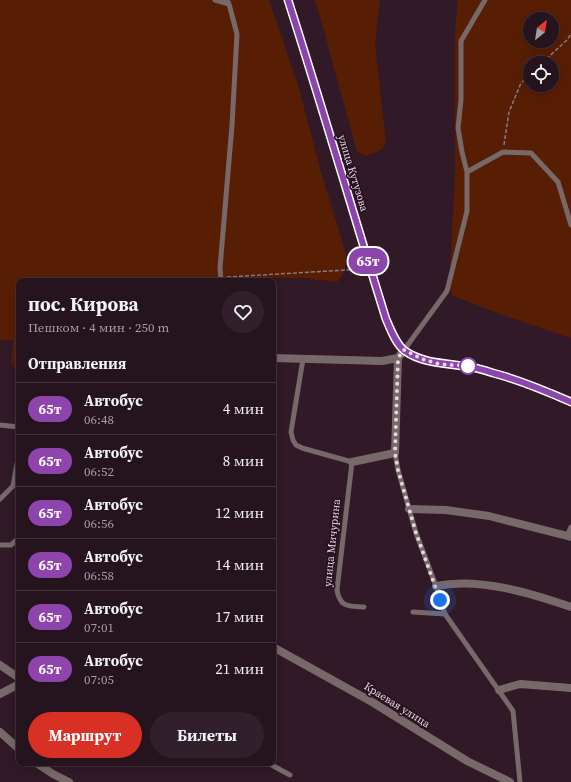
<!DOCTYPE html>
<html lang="ru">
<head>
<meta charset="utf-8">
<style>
	body { margin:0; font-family:"Source Serif 4",serif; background:#31202b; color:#f1f3f6; height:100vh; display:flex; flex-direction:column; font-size:15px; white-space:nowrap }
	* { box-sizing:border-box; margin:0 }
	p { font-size:13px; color:#a39ea4 }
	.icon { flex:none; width:22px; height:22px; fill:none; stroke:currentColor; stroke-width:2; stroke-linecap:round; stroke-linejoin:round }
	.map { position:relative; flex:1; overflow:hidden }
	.sheet { position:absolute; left:16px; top:278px; width:260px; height:488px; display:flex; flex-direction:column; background:#25131e; border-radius:8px; box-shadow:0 2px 10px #0003,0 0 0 1px #42323c }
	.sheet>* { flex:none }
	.badge { padding:0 8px; border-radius:13px; font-size:14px; line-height:26px }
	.needle { width:26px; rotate:30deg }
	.buttons { position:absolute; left:523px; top:12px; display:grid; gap:8px }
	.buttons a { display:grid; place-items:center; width:36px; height:36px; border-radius:50%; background:#25131e; box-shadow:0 2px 10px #0003,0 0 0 1px #42323c; font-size:20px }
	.you { position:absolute; width:20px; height:20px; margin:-10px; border:3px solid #fff; border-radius:50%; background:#1a73e8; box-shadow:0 0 0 6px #1a73e833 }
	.map>.badge { position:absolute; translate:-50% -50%; box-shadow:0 0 0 2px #fff }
	h2 { padding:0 12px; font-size:15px; line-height:36px }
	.round { display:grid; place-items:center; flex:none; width:42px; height:42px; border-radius:21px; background:#31202b }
	.overview { display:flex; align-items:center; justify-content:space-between; height:68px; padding:0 12px }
	h1 { font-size:19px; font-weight:700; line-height:30px }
	.button { display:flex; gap:8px; margin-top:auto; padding:8px 12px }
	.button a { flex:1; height:46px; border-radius:24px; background:#d93025; color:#fff; font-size:16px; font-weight:700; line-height:46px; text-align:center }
	.button a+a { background:#31202b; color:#f1f3f6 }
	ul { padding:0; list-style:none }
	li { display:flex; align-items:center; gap:12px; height:52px; padding:0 12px; border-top:1px solid #42323c }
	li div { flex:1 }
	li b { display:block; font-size:15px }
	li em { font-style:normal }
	li .badge { min-width:44px; font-weight:700; text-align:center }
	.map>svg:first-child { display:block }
	.green { fill:#581e04; fill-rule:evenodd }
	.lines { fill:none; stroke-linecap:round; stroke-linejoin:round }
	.path { stroke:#8d7985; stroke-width:1.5; stroke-dasharray:4 2; stroke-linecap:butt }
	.service { stroke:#776869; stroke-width:5 }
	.minor { stroke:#776869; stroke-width:8 }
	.secondary { stroke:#a88f91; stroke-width:8 }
	.line-casing { stroke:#fff; stroke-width:9 }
	.line { stroke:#8e44ad; stroke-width:6 }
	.walk { stroke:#e7d6df; stroke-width:4; stroke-dasharray:0 7.2 }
	.stop-dot { fill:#fff; stroke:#8e44ad; stroke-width:2 }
	.labels { text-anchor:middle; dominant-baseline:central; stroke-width:3.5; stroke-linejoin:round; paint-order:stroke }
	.street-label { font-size:11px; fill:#e7d6df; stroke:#27101f }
</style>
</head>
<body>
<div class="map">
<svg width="571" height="782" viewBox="0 0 571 782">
	<rect width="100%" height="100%" fill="#311928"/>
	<!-- green -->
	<path class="green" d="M0 0H269L298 85 321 172 346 254 345 269 343 274 338 281 335 282 307 278 169 277H104L93 281H19V366L14 367 11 362 13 342V340H0Z
		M314 0H380L375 45 386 142C384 151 374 153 366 156L357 152 319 13Z
		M458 0H571V338L500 314 453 296 449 288 455 177V30ZM530 19H552V41H530ZM530 63H552V85H530Z"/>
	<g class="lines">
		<!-- path -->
		<path class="path" d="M542 63 567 40 571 34
			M504 145 509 112 521 83 530 75
			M227 277 363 269
			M147 281 215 278"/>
		<!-- service -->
		<path class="service" d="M215 0 229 4
			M467 172 503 152 531 153 558 182 571 225
			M221 281 220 268 232 125 237 34 229 4 227 0
			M404 350 447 291 467 211V172L462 152 458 128 461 100V41L485 0
			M303 359 291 432 293 440 296 445 302 448 352 462 337 590C340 608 349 606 364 607
			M0 425 19 427
			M395 453 398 470 416 533 436 586 445 614 513 711 520 782
			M0 499 13 486 19 453
			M567 536 571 527
			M0 545H11L19 538
			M413 612 445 614
			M268 763 290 775"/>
		<!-- minor -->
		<path class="minor" d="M273 358 382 361 398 358 404 350
			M352 462 395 453 398 358
			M409 509 446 510 489 516 571 537
			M436 586C479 577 530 593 571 607
			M273 647 372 702 467 761 510 782
			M0 665 19 678
			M499 690 520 684 571 688
			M0 694 19 684
			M0 732 19 749
			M36 763 53 774 69 782"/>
		<!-- secondary -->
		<path class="secondary" d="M288 0C322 106 353 213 386 319 390 328 396 345 405 351 422 363 444 363 464 366 473 367 484 370 493 373 520 380 546 391 571 402"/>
	</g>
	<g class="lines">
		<defs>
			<path id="line" d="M288 0C322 106 353 213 386 319 390 328 396 345 405 351 422 363 444 363 464 366 473 367 484 370 493 373 520 380 546 391 571 402"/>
		</defs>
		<!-- line casing -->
		<use href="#line" class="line-casing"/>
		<!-- line -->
		<use href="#line" class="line"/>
		<!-- walk -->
		<path class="walk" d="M440 600 416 533 398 470 395 453 398 358 404 350 422 359 439 364 468 366"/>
	</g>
	<!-- markers -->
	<circle class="stop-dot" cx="468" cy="366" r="8"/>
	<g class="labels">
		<!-- street labels -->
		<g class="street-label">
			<text transform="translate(353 173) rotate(73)">улица Кутузова</text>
			<text transform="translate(332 543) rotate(-84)">улица Мичурина</text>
			<text transform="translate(397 705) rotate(32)">Краевая улица</text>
		</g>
	</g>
</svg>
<div class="buttons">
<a><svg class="needle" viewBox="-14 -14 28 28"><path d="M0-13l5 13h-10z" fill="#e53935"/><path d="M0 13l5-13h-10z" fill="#a39ea4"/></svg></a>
<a><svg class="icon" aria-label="locate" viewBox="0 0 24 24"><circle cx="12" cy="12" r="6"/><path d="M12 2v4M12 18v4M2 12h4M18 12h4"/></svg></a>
</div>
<div class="you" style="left:440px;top:600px"></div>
<b class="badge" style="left:368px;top:261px;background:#8e44ad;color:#fff">65т</b>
<section class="sheet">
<div class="overview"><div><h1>пос. Кирова</h1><p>Пешком · 4 мин · 250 m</p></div><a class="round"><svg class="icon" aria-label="heart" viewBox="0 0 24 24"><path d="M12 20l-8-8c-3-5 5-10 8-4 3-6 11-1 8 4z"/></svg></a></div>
<h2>Отправления</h2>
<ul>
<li><span class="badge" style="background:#8e44ad;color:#fff">65т</span><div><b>Автобус</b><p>06:48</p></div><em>4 мин</em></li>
<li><span class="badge" style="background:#8e44ad;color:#fff">65т</span><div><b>Автобус</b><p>06:52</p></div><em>8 мин</em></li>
<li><span class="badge" style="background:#8e44ad;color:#fff">65т</span><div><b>Автобус</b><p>06:56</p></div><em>12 мин</em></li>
<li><span class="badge" style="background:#8e44ad;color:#fff">65т</span><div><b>Автобус</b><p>06:58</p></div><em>14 мин</em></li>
<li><span class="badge" style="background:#8e44ad;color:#fff">65т</span><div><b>Автобус</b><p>07:01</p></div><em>17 мин</em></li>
<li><span class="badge" style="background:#8e44ad;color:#fff">65т</span><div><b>Автобус</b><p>07:05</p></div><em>21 мин</em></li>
</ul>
<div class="button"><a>Маршрут</a><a>Билеты</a></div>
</section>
</div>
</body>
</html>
